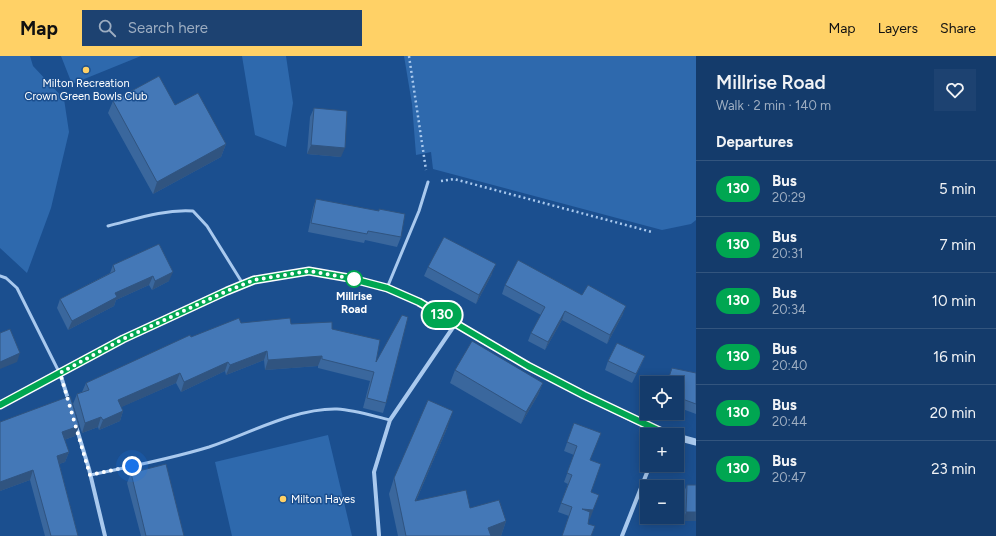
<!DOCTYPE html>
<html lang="en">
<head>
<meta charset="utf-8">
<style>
	body { margin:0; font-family:Figtree,sans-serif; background:#1d4271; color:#f1f3f6; height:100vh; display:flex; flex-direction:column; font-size:15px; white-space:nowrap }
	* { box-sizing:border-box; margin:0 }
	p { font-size:13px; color:#9dadc1 }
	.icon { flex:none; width:22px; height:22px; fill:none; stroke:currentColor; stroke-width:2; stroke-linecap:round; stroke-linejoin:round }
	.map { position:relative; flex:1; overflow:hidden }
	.side { display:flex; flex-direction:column; background:#143b6b; width:300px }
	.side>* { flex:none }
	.badge { padding:0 8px; border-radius:13px; font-size:14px; line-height:26px }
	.controls { position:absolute; left:640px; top:320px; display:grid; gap:8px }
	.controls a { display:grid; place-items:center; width:44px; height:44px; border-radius:0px; background:#143b6b; box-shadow:0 2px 10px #0003,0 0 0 1px #33557e; font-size:20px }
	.you { position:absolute; width:20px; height:20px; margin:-10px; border:3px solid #fff; border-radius:50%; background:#1a73e8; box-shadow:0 0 0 6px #1a73e833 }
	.map>.badge { position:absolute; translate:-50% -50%; box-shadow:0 0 0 2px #fff }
	h2 { padding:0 20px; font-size:15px; line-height:36px }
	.round { display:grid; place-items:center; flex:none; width:42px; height:42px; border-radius:0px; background:#1d4271 }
	.head { display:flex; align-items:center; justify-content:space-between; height:68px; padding:0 20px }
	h1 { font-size:19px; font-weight:600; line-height:30px }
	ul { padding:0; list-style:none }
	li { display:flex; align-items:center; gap:12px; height:56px; padding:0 20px; border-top:1px solid #33557e }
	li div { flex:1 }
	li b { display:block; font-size:15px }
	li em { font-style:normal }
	li .badge { min-width:44px; font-weight:700; text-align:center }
	header { display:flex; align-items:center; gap:24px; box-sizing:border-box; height:56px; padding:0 20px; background:#ffd166; color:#111 }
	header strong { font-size:19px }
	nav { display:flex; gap:22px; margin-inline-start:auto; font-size:14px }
	.search { width:280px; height:36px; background:#1d4271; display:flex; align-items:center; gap:10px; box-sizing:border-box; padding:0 14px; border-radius:0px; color:#9dadc1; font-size:15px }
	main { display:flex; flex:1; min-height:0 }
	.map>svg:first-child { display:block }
	.green { fill:#2e69ad }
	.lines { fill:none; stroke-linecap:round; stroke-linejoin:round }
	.path { stroke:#a9c9ee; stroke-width:2.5; stroke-dasharray:2 3; stroke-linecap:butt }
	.service { stroke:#a9c9ee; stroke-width:3 }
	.minor { stroke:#a9c9ee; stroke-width:4 }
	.tertiary { stroke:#a9c9ee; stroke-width:7 }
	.wall { fill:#3a679d }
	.shaded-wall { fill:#305480 }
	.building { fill:#4478b7; stroke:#305480 }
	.line-casing { stroke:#fff; stroke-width:9 }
	.line { stroke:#00a651; stroke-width:6 }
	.walk { stroke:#fff; stroke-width:4; stroke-dasharray:0 7.2 }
	.poi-dot { fill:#ffd166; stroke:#1b4f8f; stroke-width:1.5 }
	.stop-dot { fill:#fff; stroke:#00a651; stroke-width:2 }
	.labels { text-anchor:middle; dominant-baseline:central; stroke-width:3; stroke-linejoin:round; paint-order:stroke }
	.poi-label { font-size:11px; fill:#fff; stroke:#1b4f8f }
	.stop-label { font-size:11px; font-weight:bold; fill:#fff; stroke:#1b4f8f }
</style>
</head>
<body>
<header>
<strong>Map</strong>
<div class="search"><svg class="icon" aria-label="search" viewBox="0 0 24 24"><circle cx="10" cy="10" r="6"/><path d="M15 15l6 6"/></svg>Search here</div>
<nav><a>Map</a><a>Layers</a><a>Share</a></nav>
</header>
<main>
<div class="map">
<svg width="696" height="480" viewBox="0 0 696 480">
	<rect width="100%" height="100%" fill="#1b4f8f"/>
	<!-- green -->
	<path class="green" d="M0 0H30L33 10 64 43 69 76 51 152 27 217 0 192Z
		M61 0H141L72 28Z
		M242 0H286L293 47 286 91 255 79Z
		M404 0H696V164L691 168 662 174 433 113 431 96 416 99 412 48Z
		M328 379 352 480H232L215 406Z"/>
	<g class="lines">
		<!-- path -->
		<path class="path" d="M409 0 426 114
			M441 125 454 123 652 176"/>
		<!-- service -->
		<path class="service" d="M108 170C136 163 164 153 193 155L207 170 243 228
			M0 220 6 222 17 232 59 316
			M387 232 419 155 428 126
			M90 419C129 411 170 403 209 391 248 378 295 352 337 353 355 354 373 360 390 364"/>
		<!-- minor -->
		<path class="minor" d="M60 317 69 346
			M76 370 89 413 105 480
			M379 479 374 416 390 364 456 267
			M622 480 650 409"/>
		<!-- tertiary -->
		<path class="tertiary" d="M0 349 123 283 227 235 254 224 309 215 349 222 387 232 419 246 529 310 584 339 662 377 671 379
			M677 381 696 386"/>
	</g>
	<!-- wall -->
	<path class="wall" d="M113 45 175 49 226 88 221 101 153 138 108 57Z
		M314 52 341 101 307 98 310 61Z
		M316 143 401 181 397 191 365 184 364 187 308 176 313 152Z
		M159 188 169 225 152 234 149 229 116 244 114 250 68 274 57 252 60 243 110 217 113 209Z
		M428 211 492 218 476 248 424 220Z
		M505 229 582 239 623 258 607 288 562 264 545 294 528 285 531 277 541 259 502 238Z
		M241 267 291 268 332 273 376 306 386 347 383 357 363 352 370 325 318 312V310L265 314 264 304 226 319 225 315 181 336 176 327 121 351 123 355 120 365 99 374 98 371 82 377 73 348 77 338 82 336 86 327 191 281Z
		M645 300 641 309 632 327 605 314 608 305Z
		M455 314 543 327 538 339 521 368 450 327Z
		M696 317V358L677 351V327Z
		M0 366 79 370 75 380 64 384 69 396 65 406 59 408 78 480H45L30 424 0 435Z
		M574 367 591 404 590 463 569 460 558 456 568 428 564 426 574 399 564 395Z
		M448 370 416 445 470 452 506 465 501 480H398L389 438 394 422Z
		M131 417 184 480H141L127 427Z
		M687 429 696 465H683V438Z"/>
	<!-- shaded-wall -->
	<path class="shaded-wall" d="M226 88 221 101 153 138 157 126Z
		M311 89 345 92 341 101 307 98Z
		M496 208 492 218 476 248 479 239Z
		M173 216 169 225 152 234 155 225Z
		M153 220 149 229 116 244 114 250 68 274 72 265 115 237Z
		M626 250 623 258 607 288 610 279Z
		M565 255 562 264 545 294 548 286Z
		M267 295 264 304 226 319 230 309Z
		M20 297 17 306 0 313V306Z
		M322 300 318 310 265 314 268 304Z
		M228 306 225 315 181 336 184 326Z
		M180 317 176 327 115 354 118 344Z
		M543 327 538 339 521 368 526 356Z
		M123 355 120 365 99 374 103 364Z
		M453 355 448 370 409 461 415 445Z
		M101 361 98 371 82 377 85 367Z
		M79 370 75 380 58 386 62 376Z
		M69 396 65 406 54 410 57 400Z
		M33 414 30 424 0 435V426Z
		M599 439 590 463H579L582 453Z
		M686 456H696V465H683Z
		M506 465 501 480H485L488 472Z"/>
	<!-- building -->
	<path class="building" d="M159 20 175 49 198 37 226 88 157 126 113 45Z
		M314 52 347 55 345 92 311 89Z
		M316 143 379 155V153L405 158 401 181 368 175 367 178 311 167Z
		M444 181 496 208 479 239 428 211Z
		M159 188 173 216 155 225 153 220 115 237 117 241 72 265 60 243 115 215 113 209Z
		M518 204 582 239 588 229 626 250 610 279 565 255 548 286 531 277 545 251 505 229Z
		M402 259 408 261 386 347 367 342 374 316 322 303V300L268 304 267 295 230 309 228 306 184 326 180 317 118 344 123 355 103 364 101 361 85 367 77 338 89 334 86 327 190 279 191 281 239 262 241 267 290 262 291 268 332 266V273L380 284 376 306Z
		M10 273 20 297 0 306V277Z
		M472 285 543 327 526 356 455 314Z
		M617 287 645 300 636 318 608 305Z
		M672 312 696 317V348L677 341V327H667Z
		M70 340 79 370 62 376 69 396 57 400 78 480H51L33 414 0 426V366Z
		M428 344 453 355 415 445 466 434 470 452 499 444 506 465 488 472 491 480H406L394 422Z
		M574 367 601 377 590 404 601 408 591 436 599 439 593 454 582 453 590 456 588 468 595 470 591 480H562L572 451 561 447 572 419 567 417 577 390 567 386Z
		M166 408 184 480H146L131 417Z
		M687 429H696V456H686Z"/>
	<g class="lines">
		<defs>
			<path id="line" d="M0 349 123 283 227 235 254 224 309 215 349 222 387 232 419 246 528 310 584 339 662 376 670 379"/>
		</defs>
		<!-- line casing -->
		<use href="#line" class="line-casing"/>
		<!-- line -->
		<use href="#line" class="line"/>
		<!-- walk -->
		<path class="walk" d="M132 410 90 419 60 317 123 283 227 235 254 224 309 215 354 223"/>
	</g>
	<!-- markers -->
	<g class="poi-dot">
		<circle cx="86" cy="14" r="4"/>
		<circle cx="283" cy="443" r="4"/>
	</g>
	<circle class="stop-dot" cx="354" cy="223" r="8"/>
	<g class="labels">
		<!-- poi labels -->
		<g class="poi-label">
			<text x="86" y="27">Milton Recreation<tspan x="86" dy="13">Crown Green Bowls Club</tspan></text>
			<text x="291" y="443" text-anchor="start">Milton Hayes</text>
		</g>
		<!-- stop labels -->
		<g class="stop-label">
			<text x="354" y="240">Millrise<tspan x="354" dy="13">Road</tspan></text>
		</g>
	</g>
</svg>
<div class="controls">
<a><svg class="icon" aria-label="locate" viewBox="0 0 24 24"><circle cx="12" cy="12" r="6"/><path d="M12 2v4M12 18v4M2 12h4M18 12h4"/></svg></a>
<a>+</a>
<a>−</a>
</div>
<div class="you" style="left:132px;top:410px"></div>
<b class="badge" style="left:442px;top:259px;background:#00a651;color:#fff">130</b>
</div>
<section class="side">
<div class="head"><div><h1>Millrise Road</h1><p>Walk · 2 min · 140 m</p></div><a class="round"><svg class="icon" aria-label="heart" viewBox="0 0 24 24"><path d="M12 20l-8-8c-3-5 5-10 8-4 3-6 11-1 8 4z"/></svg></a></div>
<h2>Departures</h2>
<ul>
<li><span class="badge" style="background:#00a651;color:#fff">130</span><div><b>Bus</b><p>20:29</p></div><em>5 min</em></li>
<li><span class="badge" style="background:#00a651;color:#fff">130</span><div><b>Bus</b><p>20:31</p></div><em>7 min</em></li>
<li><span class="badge" style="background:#00a651;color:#fff">130</span><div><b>Bus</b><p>20:34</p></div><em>10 min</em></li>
<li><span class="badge" style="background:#00a651;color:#fff">130</span><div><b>Bus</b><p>20:40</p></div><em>16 min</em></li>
<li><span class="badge" style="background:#00a651;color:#fff">130</span><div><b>Bus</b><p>20:44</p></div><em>20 min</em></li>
<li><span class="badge" style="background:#00a651;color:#fff">130</span><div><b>Bus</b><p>20:47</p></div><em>23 min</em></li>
</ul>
</section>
</main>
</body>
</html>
